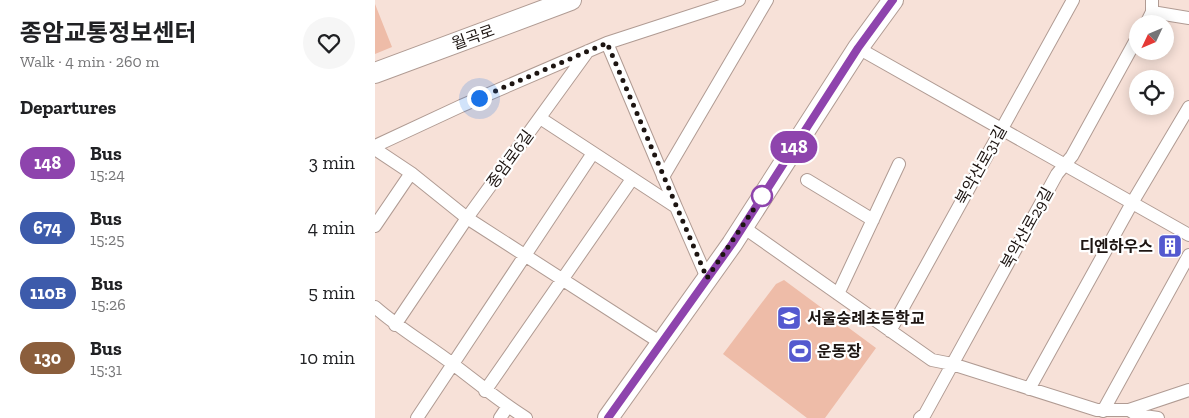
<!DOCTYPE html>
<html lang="en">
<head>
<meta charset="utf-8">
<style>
	body { margin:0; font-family:"Zilla Slab","Noto Sans KR",serif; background:#f6f6f6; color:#202124; height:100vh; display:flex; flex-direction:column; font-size:19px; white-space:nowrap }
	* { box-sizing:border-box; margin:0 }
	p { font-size:16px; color:#757577 }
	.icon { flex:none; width:28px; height:28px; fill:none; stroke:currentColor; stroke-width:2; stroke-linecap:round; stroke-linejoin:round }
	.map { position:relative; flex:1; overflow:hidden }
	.details { display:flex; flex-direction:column; background:#fff; width:375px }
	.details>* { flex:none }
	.badge { padding:0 10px; border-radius:16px; font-size:18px; line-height:32px }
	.needle { width:32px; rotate:226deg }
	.tools { position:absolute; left:754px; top:15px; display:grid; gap:10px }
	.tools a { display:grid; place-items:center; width:45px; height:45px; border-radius:50%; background:#fff; box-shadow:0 2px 12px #0003; font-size:25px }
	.you { position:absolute; width:25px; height:25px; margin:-12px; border:4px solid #fff; border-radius:50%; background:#1a73e8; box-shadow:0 0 0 8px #1a73e833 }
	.map>.badge { position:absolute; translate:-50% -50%; box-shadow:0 0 0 2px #fff }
	h2 { padding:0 20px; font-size:19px; line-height:45px }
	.round { display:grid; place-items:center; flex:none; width:52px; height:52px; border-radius:26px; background:#f6f6f6 }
	.overview { display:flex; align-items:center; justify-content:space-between; height:85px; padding:0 20px }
	h1 { font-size:24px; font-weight:700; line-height:38px }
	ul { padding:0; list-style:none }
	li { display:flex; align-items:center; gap:15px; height:65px; padding:0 20px }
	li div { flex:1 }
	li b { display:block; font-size:19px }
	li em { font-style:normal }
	li .badge { min-width:55px; font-weight:700; text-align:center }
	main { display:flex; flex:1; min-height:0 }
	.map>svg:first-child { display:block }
	.green { fill:#eebca8 }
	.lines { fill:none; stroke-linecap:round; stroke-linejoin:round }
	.minor-casing { stroke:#b09b93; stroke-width:14 }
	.primary-casing { stroke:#b09b93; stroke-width:22 }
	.minor { stroke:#fff; stroke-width:12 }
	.primary { stroke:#fff; stroke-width:20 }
	.line-casing { stroke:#fff; stroke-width:11 }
	.line { stroke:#8e44ad; stroke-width:8 }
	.walk { stroke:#1d1512; stroke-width:5; stroke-dasharray:0 9 }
	.stop-dot { fill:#fff; stroke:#8e44ad; stroke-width:2.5 }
	.labels { text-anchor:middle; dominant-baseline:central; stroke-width:4.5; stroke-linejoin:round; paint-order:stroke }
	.street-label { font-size:16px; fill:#1d1512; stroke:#fff }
	.poi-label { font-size:16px; font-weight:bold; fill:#1d1512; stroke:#fff; text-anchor:start }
</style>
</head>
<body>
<main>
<section class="details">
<div class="overview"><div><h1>종암교통정보센터</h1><p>Walk · 4 min · 260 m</p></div><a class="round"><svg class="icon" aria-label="heart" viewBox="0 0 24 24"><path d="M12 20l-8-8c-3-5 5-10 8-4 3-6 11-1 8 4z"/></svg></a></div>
<h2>Departures</h2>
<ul>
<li><span class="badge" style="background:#8e44ad;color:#fff">148</span><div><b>Bus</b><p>15:24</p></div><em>3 min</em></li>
<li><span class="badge" style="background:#3d5bab;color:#fff">674</span><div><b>Bus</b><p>15:25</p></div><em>4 min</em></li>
<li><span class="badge" style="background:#3d5bab;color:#fff">110B</span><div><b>Bus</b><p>15:26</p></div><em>5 min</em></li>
<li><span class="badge" style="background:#8b5e3c;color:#fff">130</span><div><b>Bus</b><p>15:31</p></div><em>10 min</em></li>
</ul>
</section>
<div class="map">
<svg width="814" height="418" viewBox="0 0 814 418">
	<rect width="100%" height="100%" fill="#f7e1d8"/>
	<!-- green -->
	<path class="green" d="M0 4 17 47 0 54Z
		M409 280 501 348 450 418H432L348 354 401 284Z"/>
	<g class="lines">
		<defs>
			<path id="minor" d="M777 0V12L814 18
				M771 24 777 12
				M232 43 301 207
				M483 48 814 235
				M165 118 301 207 332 278
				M0 146 86 106 232 43 364 0
				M0 149 36 173 92 218 286 343
				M288 177 392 0
				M432 180 498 220
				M0 226 36 173
				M368 227 557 360 577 364 722 410H754L814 390
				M463 294 524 164
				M0 307C25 329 53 345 79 365 103 383 125 402 151 418
				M20 325 92 218 213 51
				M515 331 698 0
				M654 389 757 203 814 107
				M110 391 257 179
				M754 410 762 415 783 418
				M728 411 814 255
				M42 418 218 153
				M125 418 133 406
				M545 418 550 414 682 174 697 156 762 38"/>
			<path id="primary" d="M0 73 196 0
				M233 418 357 244 483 48 518 0"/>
		</defs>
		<!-- minor casing -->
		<use href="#minor" class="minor-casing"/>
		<!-- primary casing -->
		<use href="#primary" class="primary-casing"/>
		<!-- minor -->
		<use href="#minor" class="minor"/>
		<!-- primary -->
		<use href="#primary" class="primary"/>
	</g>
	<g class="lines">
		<defs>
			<path id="line" d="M233 418 357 244 483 48 518 0"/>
		</defs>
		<!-- line casing -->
		<use href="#line" class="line-casing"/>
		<!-- line -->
		<use href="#line" class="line"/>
		<!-- walk -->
		<path class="walk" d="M104 98 232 43 332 278 389 194 387 196"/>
	</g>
	<!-- icons -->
	<defs>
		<symbol id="building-square" viewBox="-11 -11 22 22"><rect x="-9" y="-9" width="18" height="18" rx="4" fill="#5459cf" stroke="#fff"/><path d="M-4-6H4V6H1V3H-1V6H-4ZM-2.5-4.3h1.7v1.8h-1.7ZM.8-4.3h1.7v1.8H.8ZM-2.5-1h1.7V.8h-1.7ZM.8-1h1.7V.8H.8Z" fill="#fff"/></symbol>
		<symbol id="school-square" viewBox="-11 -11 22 22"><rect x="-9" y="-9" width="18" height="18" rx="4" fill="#5459cf" stroke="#fff"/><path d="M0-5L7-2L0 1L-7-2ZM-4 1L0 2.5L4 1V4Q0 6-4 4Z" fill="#fff"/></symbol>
		<symbol id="stadium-square" viewBox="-11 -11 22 22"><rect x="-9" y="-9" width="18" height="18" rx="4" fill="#5459cf" stroke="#fff"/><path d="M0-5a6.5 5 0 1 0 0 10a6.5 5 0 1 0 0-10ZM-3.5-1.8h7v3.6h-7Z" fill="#fff"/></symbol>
	</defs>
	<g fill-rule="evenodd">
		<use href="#building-square" x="781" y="232" width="28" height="28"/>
		<use href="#school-square" x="400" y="304" width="28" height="28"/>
		<use href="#stadium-square" x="411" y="337" width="28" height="28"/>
	</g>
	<!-- markers -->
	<circle class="stop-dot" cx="387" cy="196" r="10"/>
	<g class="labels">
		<!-- street labels -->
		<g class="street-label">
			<text transform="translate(98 37) rotate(-20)">월곡로</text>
			<text transform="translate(135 159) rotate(-54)">종암로6길</text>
			<text transform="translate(606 165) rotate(-61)">북악산로31길</text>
			<text transform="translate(652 228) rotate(-61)">북악산로29길</text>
		</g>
		<!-- poi labels -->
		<g class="poi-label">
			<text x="778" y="246" text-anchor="end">디엔하우스</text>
			<text x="432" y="318">서울숭례초등학교</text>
			<text x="442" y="351">운동장</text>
		</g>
	</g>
</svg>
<div class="tools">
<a><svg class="needle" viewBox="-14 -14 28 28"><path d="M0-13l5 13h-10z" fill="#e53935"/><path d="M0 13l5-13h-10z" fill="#757577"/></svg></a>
<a><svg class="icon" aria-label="locate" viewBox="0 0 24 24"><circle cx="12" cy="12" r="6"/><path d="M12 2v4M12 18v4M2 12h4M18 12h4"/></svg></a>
</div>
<div class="you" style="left:104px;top:98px"></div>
<b class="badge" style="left:419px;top:147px;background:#8e44ad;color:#fff">148</b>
</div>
</main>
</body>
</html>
